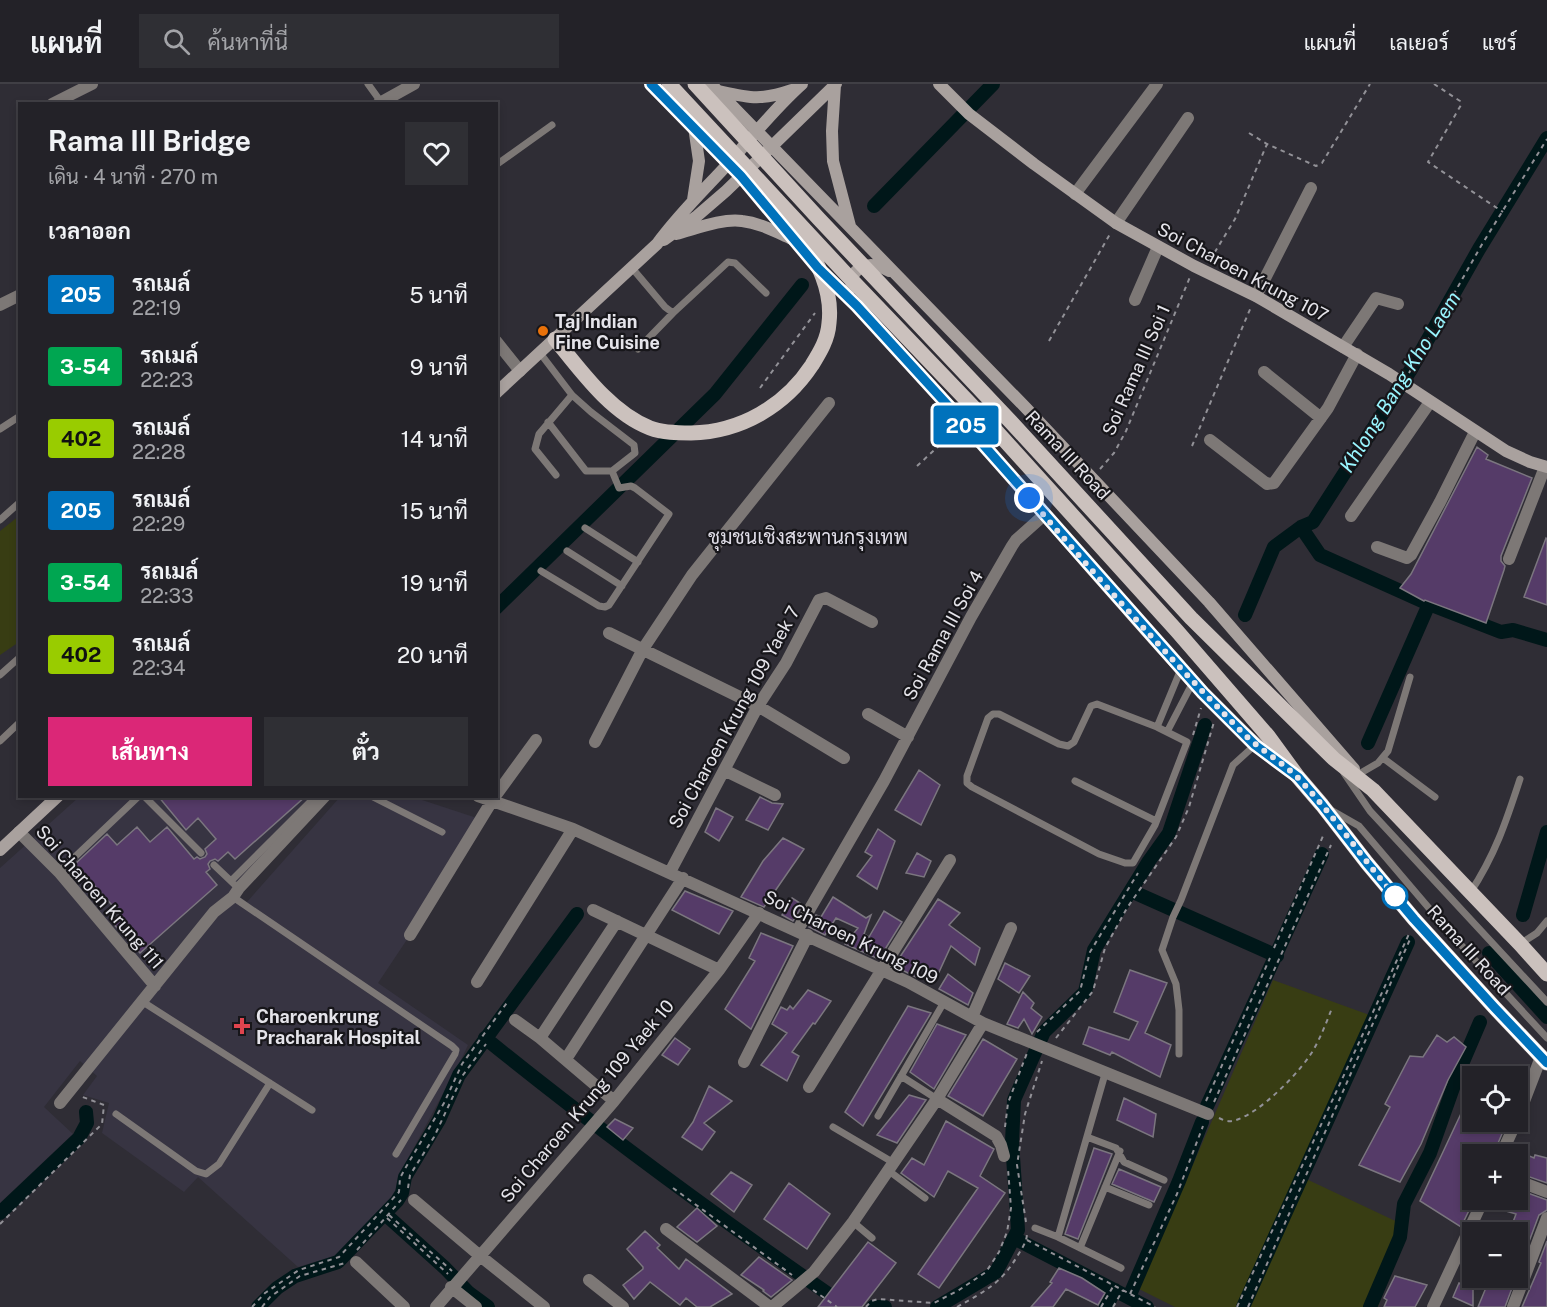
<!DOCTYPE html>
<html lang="th">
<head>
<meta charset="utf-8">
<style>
	body { margin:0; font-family:"Public Sans",Sarabun,sans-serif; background:#2f2f34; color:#f1f3f6; height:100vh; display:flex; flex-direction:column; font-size:22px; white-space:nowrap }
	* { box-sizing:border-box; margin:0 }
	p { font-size:20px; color:#a3a4a8 }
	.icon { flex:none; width:33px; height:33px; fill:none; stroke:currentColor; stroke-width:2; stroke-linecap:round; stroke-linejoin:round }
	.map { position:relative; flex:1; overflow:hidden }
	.sheet { position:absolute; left:18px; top:18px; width:480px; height:696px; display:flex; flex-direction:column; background:#232228; border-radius:0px; box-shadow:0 3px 9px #0003,0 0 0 2px #403f45 }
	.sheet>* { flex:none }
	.badge { padding:0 12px; border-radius:4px; font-size:21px; line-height:39px }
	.fabs { position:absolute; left:1462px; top:982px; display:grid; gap:12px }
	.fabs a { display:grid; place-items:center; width:66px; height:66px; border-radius:0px; background:#232228; box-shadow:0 3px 9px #0003,0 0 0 2px #403f45; font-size:30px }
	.you { position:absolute; width:30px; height:30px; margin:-15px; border:4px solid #fff; border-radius:50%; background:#1a73e8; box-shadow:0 0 0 9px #1a73e833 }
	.map>.badge { position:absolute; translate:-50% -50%; box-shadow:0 0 0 3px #fff }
	h2 { padding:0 30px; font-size:22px; line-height:54px }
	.round { display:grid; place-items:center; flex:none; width:63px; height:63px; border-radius:0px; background:#2f2f34 }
	.overview { display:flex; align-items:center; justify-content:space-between; height:102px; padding:0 30px }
	h1 { font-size:28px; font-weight:700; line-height:45px }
	.button { display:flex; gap:12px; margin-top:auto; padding:12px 30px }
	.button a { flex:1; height:69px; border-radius:0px; background:#db2777; color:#fff; font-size:24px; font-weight:700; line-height:69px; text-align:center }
	.button a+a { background:#2f2f34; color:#f1f3f6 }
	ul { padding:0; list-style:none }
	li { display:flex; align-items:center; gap:18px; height:72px; padding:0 30px }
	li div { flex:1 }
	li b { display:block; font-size:22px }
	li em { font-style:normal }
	li .badge { min-width:66px; font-weight:700; text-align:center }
	header { display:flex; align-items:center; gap:36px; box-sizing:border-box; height:84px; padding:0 30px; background:#232228; border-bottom:2px solid #403f45 }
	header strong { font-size:28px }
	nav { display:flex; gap:33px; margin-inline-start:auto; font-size:21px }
	.search { width:420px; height:54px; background:#2f2f34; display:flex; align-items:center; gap:15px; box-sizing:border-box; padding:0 21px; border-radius:0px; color:#a3a4a8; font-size:22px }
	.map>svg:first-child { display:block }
	.built { fill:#373442 }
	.green { fill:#383d13 }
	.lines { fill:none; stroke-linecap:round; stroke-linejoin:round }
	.canal { stroke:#001719; stroke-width:14 }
	.building { fill:#553b68; stroke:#7b767f; stroke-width:1.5 }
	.path { stroke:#929197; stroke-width:2; stroke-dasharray:4.5 4.5; stroke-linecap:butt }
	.lane { stroke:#7d7876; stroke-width:7 }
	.street { stroke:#7d7876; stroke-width:12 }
	.secondary { stroke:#a9a19e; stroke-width:12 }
	.primary { stroke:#cbc1bd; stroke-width:15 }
	.line-casing { stroke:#fff; stroke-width:14 }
	.line { stroke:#0072bc; stroke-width:9 }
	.walk { stroke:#e5e4ea; stroke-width:6; stroke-dasharray:0 10.8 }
	.food-dot { fill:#e8710a; stroke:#17161a; stroke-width:2 }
	.stop-dot { fill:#fff; stroke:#0072bc; stroke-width:3 }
	.health-dot { fill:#e0444e; stroke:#17161a; stroke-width:2 }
	.labels { text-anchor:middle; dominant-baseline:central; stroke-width:4.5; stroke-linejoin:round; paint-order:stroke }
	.street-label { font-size:18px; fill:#e5e4ea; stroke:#17161a }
	.poi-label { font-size:18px; font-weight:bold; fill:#e5e4ea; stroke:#17161a; text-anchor:start }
	.water-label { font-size:20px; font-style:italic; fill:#99f5fe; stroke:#17161a }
	.neighbourhood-label { font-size:20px; fill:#dfdde7; stroke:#17161a }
</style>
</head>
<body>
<header>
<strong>แผนที่</strong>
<div class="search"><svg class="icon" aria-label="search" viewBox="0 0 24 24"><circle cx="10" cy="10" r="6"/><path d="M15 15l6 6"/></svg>ค้นหาที่นี่</div>
<nav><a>แผนที่</a><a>เลเยอร์</a><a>แชร์</a></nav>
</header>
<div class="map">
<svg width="1547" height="1223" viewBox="0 0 1547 1223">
	<rect width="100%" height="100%" fill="#2f2d35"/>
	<!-- built -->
	<path class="built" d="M79 713H316L231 807 247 818 340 713H413L486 737 378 899 468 961 460 978 398 1093 396 1108 338 1171 298 1183 198 1093 184 1108 102 1049 109 1019 83 1011 97 992 80 977 44 1023 73 1050 0 1119V784Z"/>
	<!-- green -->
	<path class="green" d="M19 432V558L0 571V447Z
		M1273 896 1375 933 1302 1093 1406 1142 1378 1223H1175L1139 1205Z"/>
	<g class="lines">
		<!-- canal -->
		<path class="canal" d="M874 122 993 0
			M1301 443 1320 471 1429 520 1368 659
			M1429 520 1501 548 1513 546 1547 556
			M496 524 715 310 802 201
			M1245 531 1274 463 1301 443 1313 438 1410 287 1479 165 1547 54
			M1131 807 1277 872
			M1523 831 1547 748
			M1489 869 1547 933
			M485 954C602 1049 723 1137 847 1223
			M1207 1022 1322 770
			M0 1129 79 1054 87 1039 86 1028
			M385 1130 445 1184 469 1209 488 1223
			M1014 1154 1147 1223
			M1129 1213 1179 1097 1202 1038
			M258 1223 277 1204 295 1192 338 1178 397 1117 402 1109 405 1093 439 1036 459 991 577 830
			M873 1223H885
			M937 1223 996 1188 1018 1146 1012 1058 1014 1016 1044 948 1085 908 1094 866 1149 777 1169 749 1205 641
			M1106 1223 1115 1206
			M1243 1223 1408 858
			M1370 1223 1400 1153 1404 1120 1430 1069 1459 987 1480 938"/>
	</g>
	<!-- building -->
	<path class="building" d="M1477 363 1488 371 1486 375 1532 394 1501 472V477L1505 482 1504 486 1486 539 1425 516 1424 517 1400 504 1411 490Z
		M1546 454 1547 455V521L1524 513Z
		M919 686 940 701 921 741 895 726Z
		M158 712H306L235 775 228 768 218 777 215 775 210 777 208 780 210 785 206 788 217 801 140 869 111 837 120 830 75 780 107 750 117 761 137 743 150 758 167 743 194 775 197 773 200 775 205 773 207 770 205 765 216 755 198 734 186 746Z
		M760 713 772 719 783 720 768 746 746 736Z
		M716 724 733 733 719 757 705 748Z
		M878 745 895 757 877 805 857 792 872 772 865 768Z
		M783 754 804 765 764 823 741 813 763 777Z
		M917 769 931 777 924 793 906 789Z
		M685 807 733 827 719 850 672 826Z
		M833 813 866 834 871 831 864 850 869 853 884 827 902 838 879 875 845 860 858 844 836 834 825 851 809 843 816 831 821 833Z
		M792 814 803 821 793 837 782 831Z
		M938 815 960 829 949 841 980 864 975 881 951 862 939 888 923 883 916 893 894 882Z
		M761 849 793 862 751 945 725 925 755 877 749 874Z
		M1005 879 1030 892 1019 909 998 895Z
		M1130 886 1167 899 1145 949 1171 961 1160 993 1112 968 1110 971 1083 960 1089 943 1129 956 1138 938 1114 928Z
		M948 890 973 909 968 921 939 905Z
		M808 906 831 917 815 940 813 939 792 968 799 972 787 997 761 981 787 949 772 940 781 923 787 926 790 922 793 925Z
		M1023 908 1034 919 1031 924 1042 933 1032 950 1024 935 1018 944 1007 940Z
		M908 922 931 929 863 1042 845 1028Z
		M937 940 966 951 934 1005 910 988Z
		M1437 951 1447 958 1454 953 1466 963 1448 996 1421 1060 1400 1098 1359 1081 1390 1023 1385 1020 1410 972 1423 973Z
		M675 954 690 965 678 981 662 971Z
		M983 955 1017 975 983 1032 948 1012Z
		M709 1002 732 1017 704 1039 715 1048 702 1066 682 1053 693 1038Z
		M1473 1004V1038H1507L1493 1071H1473L1474 1116 1461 1143 1420 1117Z
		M909 1011 926 1016 897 1059 877 1051Z
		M1124 1014 1156 1030 1153 1053 1117 1036Z
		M615 1035 633 1044 623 1056 607 1043Z
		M946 1037 994 1065 980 1092 1005 1109 939 1204 918 1190 978 1104 948 1087 934 1113 901 1089 912 1074 924 1081Z
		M1094 1064 1112 1070 1078 1155 1065 1150Z
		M1513 1065 1534 1074 1535 1071 1547 1074V1099L1518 1089V1071H1510Z
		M1119 1085 1161 1103 1154 1118 1112 1100Z
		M731 1088 752 1101 734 1128 711 1110Z
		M789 1099 830 1130 807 1165 764 1135Z
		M1525 1108 1547 1116V1126L1539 1131 1524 1171 1518 1168V1149H1509L1516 1130 1489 1122 1491 1116H1522Z
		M697 1124 717 1142 697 1158 677 1143Z
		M645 1147 660 1161 657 1164 679 1185 686 1175 732 1210 710 1223H697L686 1214 680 1221 650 1198 634 1215 623 1201 643 1185V1183L627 1165Z
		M1547 1157V1223H1522L1541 1179 1539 1178Z
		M868 1158 896 1179 862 1223H818Z
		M759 1173 792 1196 771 1213 763 1207 764 1206 741 1191Z
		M1059 1184 1082 1194 1105 1209 1098 1221 1066 1205 1053 1223H1031L1052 1199 1050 1198Z
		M1395 1192 1427 1201 1415 1223H1384L1387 1216 1384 1214Z
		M1490 1194 1515 1196 1505 1223H1478Z
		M1459 1199 1473 1205V1222L1453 1213Z"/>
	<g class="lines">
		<!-- path -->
		<path class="path" d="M1434 0 1460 17 1461 21 1428 78 1503 128
			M1249 49 1267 60 1316 82 1322 79 1370 0
			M1210 176 1235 135 1267 60
			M1049 257 1110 150
			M1409 289 1481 162 1547 55
			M760 304 815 229
			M1192 362 1251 223
			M917 382 955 347
			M1100 385 1114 369 1126 347 1190 193
			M1193 651 1201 624
			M1274 864 1323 752
			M1037 948 1080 907 1090 868 1138 789
			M1056 954 1093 907 1105 864 1127 824 1176 753 1189 723 1214 638
			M1206 1017 1270 874
			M1214 1018 1331 761
			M1219 1034C1223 1036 1228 1038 1232 1037 1257 1033 1304 985 1315 963 1322 950 1327 937 1332 924
			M1005 1043 1008 1019 1027 969
			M408 1104 410 1091 434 1053 463 991 486 960
			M673 1104 792 1191
			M389 1131 452 1187
			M387 1134 448 1190
			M1026 1138 1017 1081 1025 1030 1042 977
			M0 1140 102 1040 104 1021 80 1012
			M1027 1156 1155 1223
			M357 1166 401 1116
			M813 1206 837 1223
			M1130 1210 1177 1110 1203 1042
			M252 1223 265 1209 299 1186 339 1173 399 1108 400 1094 406 1083 444 1019 462 980 509 916
			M262 1223 270 1213 300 1192 345 1179
			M866 1223 871 1217 878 1215 934 1219 959 1206 986 1188 999 1168 1007 1148 1011 1124 1008 1085
			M957 1223C985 1207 1001 1200 1018 1171 1022 1164 1027 1158 1027 1149
			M1101 1223 1114 1201
			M1113 1223 1123 1206
			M1237 1223 1409 850
			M1248 1223 1411 853"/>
		<!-- lane -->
		<path class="lane" d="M368 0 381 18
			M496 81 552 41
			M632 184 665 223 673 229 728 178 735 179 766 209
			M638 265 673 229
			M540 269 572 311 591 328 634 361 635 369 612 387 619 404 631 402 635 404 669 430 609 521 605 523 599 522 541 487
			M548 338 586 387H612
			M0 345 20 332
			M556 391 535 365 539 350 572 311
			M0 436 20 418
			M585 444 638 478
			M567 467 622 502
			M0 591 20 573
			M1097 620 1157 643 1187 658 1155 741 1133 779H1125L1099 770 972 703 967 699V692L988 634 993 630H999L1059 660 1068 662 1074 658 1091 622Z
			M1157 643 1181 585
			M1167 648 1193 598
			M0 657 20 638
			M1383 674 1435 713
			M1344 689 1370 727 1547 918
			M1359 690 1378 679 1388 667 1410 593
			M1075 697 1156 737
			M144 712 201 769
			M371 712 442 748
			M1331 726 1359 742 1451 850 1547 954
			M214 781 234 800
			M59 788 139 712
			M231 797 316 712
			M1470 809C1495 771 1506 738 1520 695
			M233 813 452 962 456 966 455 970 396 1070
			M1520 860 1537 849 1547 837
			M143 918 312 1026
			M1179 970V926L1176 900 1162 866 1173 833 1181 816 1233 681 1255 661
			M901 992 937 1015
			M116 1030 196 1087 206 1090 219 1080 270 999
			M878 1032 944 918
			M833 1043 894 1079
			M1087 1053 1116 1064 1124 1078 1164 1096
			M889 1087 925 1114
			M1105 1103 1149 1121
			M853 1138 872 1154
			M1035 1144 1058 1153 1121 1184
			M1058 1153 1105 990
			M1080 1164 1120 1067"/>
		<!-- street -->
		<path class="street" d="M52 20 92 0
			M378 20 414 0
			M1075 110 1157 0
			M1116 139 1188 34
			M1256 212 1311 104
			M1135 216 1158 163
			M0 221 20 211
			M496 257 520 287
			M1343 263 1376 214 1398 220
			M1264 288 1321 334
			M1210 356 1267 400 1274 399 1328 324 1357 270
			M1351 432 1430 318
			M1377 463 1407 474 1411 471 1440 418 1475 348
			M1509 475 1545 383
			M609 549 758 622 844 674
			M868 630 908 653
			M595 658 643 565 692 491 829 319
			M724 686 775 711
			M496 711 536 656
			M478 712 573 745 908 898 983 939 1208 1030
			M19 748 59 788 155 902
			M670 788 758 622 786 579 819 516 826 514 872 538
			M593 826 719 886
			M797 847 884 697 971 533 1012 462 1016 456 1044 431
			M410 851 495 712
			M477 898 573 745
			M972 933 1011 844
			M515 936 540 954 614 1017
			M540 954 617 837
			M566 975 683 794
			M744 978 808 851
			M809 1003 950 776
			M937 1015 996 1052 1001 1061 1004 1072
			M60 1019 214 828 233 813 239 804 325 712
			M1518 1033 1541 973
			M1501 1071 1516 1038
			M1518 1097 1547 1108
			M414 1116 479 1171 544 1223
			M666 1145 770 1223
			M356 1178 404 1223
			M589 1196 623 1223
			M451 1203 476 1223
			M436 1223 614 1017 719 886 759 829
			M772 1223 814 1188 853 1138 937 1015 983 939
			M1433 1223 1483 1116
			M1513 1223 1547 1134"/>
		<!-- secondary -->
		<path class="secondary" d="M651 0 729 78 805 168
			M711 0 1026 324 1209 518 1354 685
			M939 0 969 30 1034 80 1116 139 1194 182 1256 212 1389 290 1506 367 1530 378 1547 383
			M835 1 832 47 833 77 850 142
			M718 7C750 14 760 17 792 6
			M693 116 699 77 694 43
			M676 150C695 145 723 134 742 137 760 139 776 148 792 155
			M664 156 697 132 726 107 836 0
			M822 188C925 288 1016 400 1111 507 1167 570 1222 636 1290 687
			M851 204 853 191C862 178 876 179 889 187
			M496 309 657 160C678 131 703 107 727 81 753 52 773 26 802 0
			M0 766 58 712"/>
		<!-- primary -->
		<path class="primary" d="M669 0 846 190 998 349 1177 547 1268 652 1298 693 1322 721 1367 779 1414 835 1494 923 1547 979
			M695 0 819 135 1011 338 1191 534 1334 675 1373 706 1520 860 1547 890
			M555 255C581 287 611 329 650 344 663 349 678 349 691 349 741 348 785 322 812 281 820 268 828 255 829 239 833 206 817 177 800 150"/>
	</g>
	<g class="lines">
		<defs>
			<path id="line" d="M651 0 741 92 818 184 857 222 964 339 1203 609 1255 661 1298 693 1322 721 1367 779 1414 835 1494 923 1547 979"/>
		</defs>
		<!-- line casing -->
		<use href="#line" class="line-casing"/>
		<!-- line -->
		<use href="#line" class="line"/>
		<!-- walk -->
		<path class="walk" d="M1029 414C1097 493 1167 572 1240 646 1258 665 1282 677 1300 696 1334 732 1362 774 1395 812"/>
	</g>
	<!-- markers -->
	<circle class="food-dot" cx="543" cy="247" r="6"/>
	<circle class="stop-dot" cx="1395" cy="812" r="12"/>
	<path class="health-dot" d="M239 933h6v6h6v6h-6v6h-6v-6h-6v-6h6z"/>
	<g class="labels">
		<!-- street labels -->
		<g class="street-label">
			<text transform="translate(1243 188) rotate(28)">Soi Charoen Krung 107</text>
			<text transform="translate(1136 286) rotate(-66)">Soi Rama III Soi 1</text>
			<text transform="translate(1068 371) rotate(47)">Rama III Road</text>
			<text transform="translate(943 551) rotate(-61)">Soi Rama III Soi 4</text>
			<text transform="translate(734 633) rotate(-61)">Soi Charoen Krung 109 Yaek 7</text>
			<text transform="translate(100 813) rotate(49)">Soi Charoen Krung 111</text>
			<text transform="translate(851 853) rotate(26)">Soi Charoen Krung 109</text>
			<text transform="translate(1469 866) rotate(48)">Rama III Road</text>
			<text transform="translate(587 1017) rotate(-50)">Soi Charoen Krung 109 Yaek 10</text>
		</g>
		<!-- poi labels -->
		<g class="poi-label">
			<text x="555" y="237">Taj Indian<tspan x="555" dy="21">Fine Cuisine</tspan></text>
			<text x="256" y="932">Charoenkrung<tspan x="256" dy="21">Pracharak Hospital</tspan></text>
		</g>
		<!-- water labels -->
		<g class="water-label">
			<text transform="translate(1400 298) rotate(-58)">Khlong Bang Kho Laem</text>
		</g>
		<!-- neighbourhood labels -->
		<g class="neighbourhood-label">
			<text x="808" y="453">ชุมชนเชิงสะพานกรุงเทพ</text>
		</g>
	</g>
</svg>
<div class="fabs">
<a><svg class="icon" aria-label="locate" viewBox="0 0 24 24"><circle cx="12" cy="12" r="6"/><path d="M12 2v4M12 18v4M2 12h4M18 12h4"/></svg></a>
<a>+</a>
<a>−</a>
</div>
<div class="you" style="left:1029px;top:414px"></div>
<b class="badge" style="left:966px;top:341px;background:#0072bc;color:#fff">205</b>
<section class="sheet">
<div class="overview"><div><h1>Rama III Bridge</h1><p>เดิน · 4 นาที · 270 m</p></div><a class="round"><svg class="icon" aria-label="heart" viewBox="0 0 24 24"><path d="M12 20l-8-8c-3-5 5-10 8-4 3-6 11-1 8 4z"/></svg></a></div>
<h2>เวลาออก</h2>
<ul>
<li><span class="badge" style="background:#0072bc;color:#fff">205</span><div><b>รถเมล์</b><p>22:19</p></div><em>5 นาที</em></li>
<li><span class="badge" style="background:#00a651;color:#fff">3-54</span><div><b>รถเมล์</b><p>22:23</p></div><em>9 นาที</em></li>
<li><span class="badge" style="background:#9c0;color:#111">402</span><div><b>รถเมล์</b><p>22:28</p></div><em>14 นาที</em></li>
<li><span class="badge" style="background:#0072bc;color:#fff">205</span><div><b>รถเมล์</b><p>22:29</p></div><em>15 นาที</em></li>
<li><span class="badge" style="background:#00a651;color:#fff">3-54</span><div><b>รถเมล์</b><p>22:33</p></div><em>19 นาที</em></li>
<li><span class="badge" style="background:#9c0;color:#111">402</span><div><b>รถเมล์</b><p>22:34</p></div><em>20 นาที</em></li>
</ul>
<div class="button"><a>เส้นทาง</a><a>ตั๋ว</a></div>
</section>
</div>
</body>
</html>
